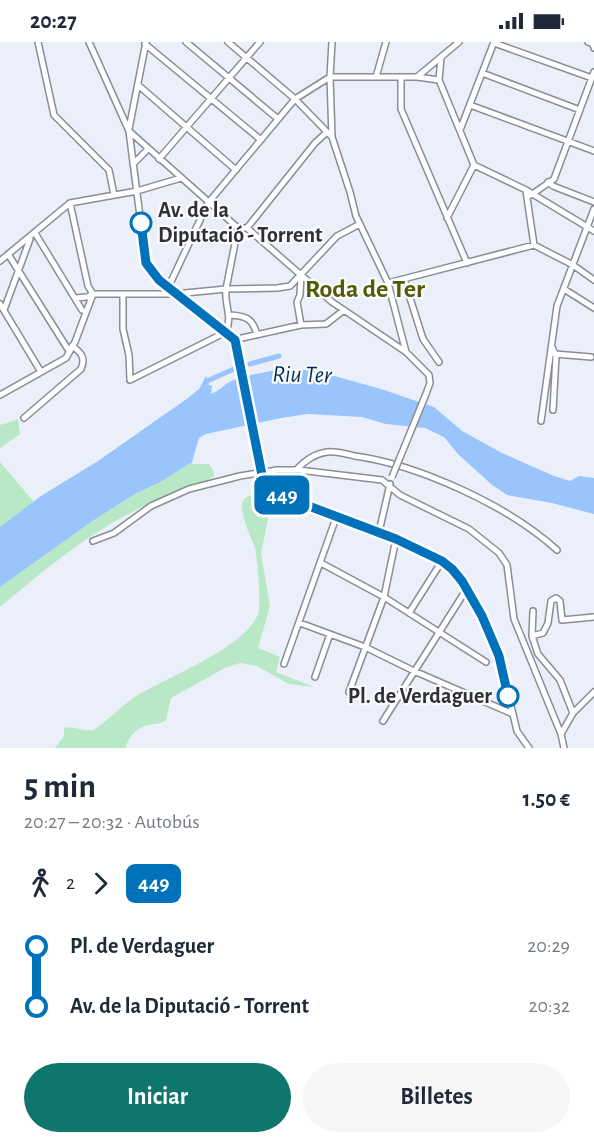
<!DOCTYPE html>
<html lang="es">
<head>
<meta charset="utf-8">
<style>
	body { margin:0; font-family:"Alegreya Sans",sans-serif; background:#f6f6f7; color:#1f2937; height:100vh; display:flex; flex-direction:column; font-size:22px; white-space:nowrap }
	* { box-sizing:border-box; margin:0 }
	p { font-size:20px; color:#747a83 }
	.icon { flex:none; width:33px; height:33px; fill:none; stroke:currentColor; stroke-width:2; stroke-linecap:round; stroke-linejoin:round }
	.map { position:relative; height:706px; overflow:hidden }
	.panel { display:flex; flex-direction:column; background:#fff; flex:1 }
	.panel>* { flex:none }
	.badge { padding:0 12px; border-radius:9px; font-size:21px; line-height:39px }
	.map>.badge { position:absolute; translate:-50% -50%; box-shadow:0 0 0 3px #fff }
	.legs { display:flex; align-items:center; gap:9px; height:66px; padding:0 24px; font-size:20px }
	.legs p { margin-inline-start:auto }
	.overview { display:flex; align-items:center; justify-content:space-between; height:102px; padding:0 24px }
	h1 { font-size:33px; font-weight:700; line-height:45px }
	.primary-button { display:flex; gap:12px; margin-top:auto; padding:12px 24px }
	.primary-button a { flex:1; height:69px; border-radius:36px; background:#0f766e; color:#fff; font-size:24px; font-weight:700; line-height:69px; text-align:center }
	.primary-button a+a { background:#f6f6f7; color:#1f2937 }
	ul { padding:0 24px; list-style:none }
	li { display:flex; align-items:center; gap:21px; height:60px; font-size:22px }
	li i { display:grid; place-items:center; width:9px; height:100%; margin:0 8px; background:currentColor }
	li i::after { content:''; width:15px; height:15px; margin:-8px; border:4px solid; border-radius:50%; background:#fff }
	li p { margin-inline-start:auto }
	li:first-child i { background:linear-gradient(#0000 50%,currentColor 0) }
	li:last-child i { background:linear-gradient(currentColor 50%,#0000 0) }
	.status { display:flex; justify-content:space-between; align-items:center; height:42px; padding:0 30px; background:#fff; direction:ltr }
	.status svg { height:16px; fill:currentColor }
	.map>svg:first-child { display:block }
	.green { fill:#b8e8c5 }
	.water { fill:#99c4fc }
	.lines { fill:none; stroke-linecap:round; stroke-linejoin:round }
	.canal { stroke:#99c4fc; stroke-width:5 }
	.minor-casing { stroke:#8a8d98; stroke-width:8 }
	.minor { stroke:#fff; stroke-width:5 }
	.minor-bridge-casing { stroke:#8a8d98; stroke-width:8; stroke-linecap:butt }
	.minor-bridge { stroke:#fff; stroke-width:5 }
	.line-1-casing { stroke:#fff; stroke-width:14 }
	.line-1 { stroke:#0072bc; stroke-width:9 }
	.stop-1-dot { fill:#fff; stroke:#0072bc; stroke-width:3 }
	.labels { text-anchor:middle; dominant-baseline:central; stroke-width:4.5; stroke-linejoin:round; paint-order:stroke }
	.stop-label { font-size:22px; font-weight:bold; fill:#2e3034; stroke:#fcfcff; text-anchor:start }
	.water-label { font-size:24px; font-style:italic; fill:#002b5b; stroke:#fcfcff }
	.quarter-label { font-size:26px; font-weight:bold; fill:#525b05; stroke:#fcfcff }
</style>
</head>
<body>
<div class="status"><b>20:27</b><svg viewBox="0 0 49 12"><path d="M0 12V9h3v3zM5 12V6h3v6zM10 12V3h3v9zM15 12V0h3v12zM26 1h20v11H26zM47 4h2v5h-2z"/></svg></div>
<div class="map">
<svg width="594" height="706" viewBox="0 0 594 706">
	<rect width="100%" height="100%" fill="#ebeffa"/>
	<!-- green -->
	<path class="green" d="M18 377 20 392 0 406V383Z
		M0 420 34 460 0 485Z
		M192 420V422H209L214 430V434L205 440C182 449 158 457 136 468 86 493 43 529 0 565V545L94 478 135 452 162 439Z
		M261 449 272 458 261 511 270 564 258 606 280 615 276 630 314 645 289 642 257 624 240 621 225 626 171 656 166 678C160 683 155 681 148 683 137 685 127 696 126 706H55L64 694V686C73 683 82 690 93 688 107 680 119 666 132 657 163 636 249 606 259 569 261 561 257 513 255 505 251 496 237 466 244 457 248 454 256 451 261 449Z"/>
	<!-- water -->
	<path class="water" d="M275 328H313L381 347 434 365 462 389 502 411 554 434 570 439 579 434 594 436V472L552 461 507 453 491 442 458 412 444 395 425 386 386 382 362 375 308 372 281 376 206 392 199 396 192 420 162 439 135 452 94 478 0 545V485L41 454 98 419 188 356 199 347 206 334 209 343 212 344 211 352C220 349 226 340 236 337 248 333 263 331 275 328Z"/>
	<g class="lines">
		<!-- canal -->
		<path class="canal" d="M250 322 279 314
			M205 343 207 339 234 327"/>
		<defs>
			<path id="minor" d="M38 0 54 73 109 128 114 153
				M89 0 129 89 146 221 159 238 235 298 262 425
				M186 0 278 77
				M228 0 295 57 332 95
				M332 0 330 35 332 95 350 150 356 174 388 241 406 310
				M588 0 593 2 594 6
				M494 1 592 36
				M145 2 261 98
				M482 31 580 68
				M330 35H417L439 38 474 123 526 148 594 189
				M376 35 386 0
				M401 35V67L467 221
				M417 35 459 0
				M439 38 441 16
				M138 43 236 128
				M470 63 594 109
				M129 87 146 0
				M460 88 494 0
				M129 89 238 186H247L332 260 406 310 429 333 430 341 426 352
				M159 117 260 0
				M133 122 148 107
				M548 140 553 144 594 160
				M526 149 534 203
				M531 153 554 137 594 30
				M70 161 88 244 93 252
				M447 176 474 123
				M247 186 315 101 327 90
				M35 191 82 268
				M8 212 69 309
				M0 219 70 161 137 149 181 136
				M404 237 423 297 439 320
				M388 241 534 203 573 223 594 238
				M168 246 208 161 295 57 330 35
				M564 247 594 266
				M123 252V287L129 313 130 338 226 290
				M75 256 87 255 93 252H175L226 247 277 246 290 244 337 194 360 182
				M0 262 41 330
				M4 268 30 197
				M230 273C247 274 253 277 257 293
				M301 283 297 260 300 253 301 233
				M226 290C233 274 224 263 226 247L238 186
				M242 296 301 283 326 282 344 268
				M552 305 556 314 553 368
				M555 312 591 315
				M0 353 66 316 75 300 93 252
				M24 376 81 327C86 316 81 310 72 304
				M541 379 557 264 594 167
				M296 428C306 418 314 412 327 410 336 409 346 412 355 414 419 423 509 464 557 508
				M277 452 396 497 442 519 452 527 462 539 482 574 499 614 517 689 529 706
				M379 490 390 442
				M93 499 114 491 151 464 189 447 240 434 277 428H299L382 438 400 453 469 487 499 511 507 523 514 577 561 692 564 706
				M321 521 384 555 486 620
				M533 569 532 594 538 612 560 638 573 671
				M409 571 442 519
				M300 581 365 605 414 629 513 672
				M532 594 543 591 548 581 551 559 556 556 560 559 562 578 594 575
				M284 622 337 473
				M315 635 330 592
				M349 650 384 555 396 497
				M383 679 466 548
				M561 692 573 671 594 650"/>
		</defs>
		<!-- minor casing -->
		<use href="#minor" class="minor-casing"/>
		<!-- minor -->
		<use href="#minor" class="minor"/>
		<defs>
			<path id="minor-bridge" d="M262 425C263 438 265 445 277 452
				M392 435 426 352"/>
		</defs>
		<!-- minor-bridge casing -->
		<use href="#minor-bridge" class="minor-bridge-casing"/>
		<!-- minor-bridge -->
		<use href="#minor-bridge" class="minor-bridge"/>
	</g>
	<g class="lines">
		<defs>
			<path id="line-1" d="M141 181 146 221 159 238 235 298 263 438 271 448 277 452 396 497 442 519 452 527 462 539 482 574 499 614 508 654"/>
		</defs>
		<!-- line-1 casing -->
		<use href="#line-1" class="line-1-casing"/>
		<!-- line-1 -->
		<use href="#line-1" class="line-1"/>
	</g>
	<!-- markers -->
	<g class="stop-1-dot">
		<circle cx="141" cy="181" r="10"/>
		<circle cx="508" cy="654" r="10"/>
	</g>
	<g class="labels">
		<!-- stop labels -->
		<g class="stop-label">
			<text x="158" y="168">Av. de la<tspan x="158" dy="25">Diputació - Torrent</tspan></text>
			<text x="492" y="654" text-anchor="end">Pl. de Verdaguer</text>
		</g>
		<!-- water labels -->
		<g class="water-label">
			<text transform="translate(302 333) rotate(1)">Riu Ter</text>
		</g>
		<!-- quarter labels -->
		<g class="quarter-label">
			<text x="365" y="247">Roda de Ter</text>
		</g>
	</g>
</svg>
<b class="badge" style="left:282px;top:453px;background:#0072bc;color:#fff">449</b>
</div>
<section class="panel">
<div class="overview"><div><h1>5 min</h1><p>20:27 – 20:32 · Autobús</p></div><b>1.50 €</b></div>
<div class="legs"><svg class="icon" aria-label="walk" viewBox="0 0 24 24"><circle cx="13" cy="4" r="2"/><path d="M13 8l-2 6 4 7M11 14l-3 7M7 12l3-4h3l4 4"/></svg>2<svg class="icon" aria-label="forward" viewBox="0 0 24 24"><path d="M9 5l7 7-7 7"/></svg><b class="badge" style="background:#0072bc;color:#fff">449</b></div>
<ul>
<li><i style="color:#0072bc"></i><b>Pl. de Verdaguer</b><p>20:29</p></li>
<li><i style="color:#0072bc"></i><b>Av. de la Diputació - Torrent</b><p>20:32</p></li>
</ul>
<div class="primary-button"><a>Iniciar</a><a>Billetes</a></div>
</section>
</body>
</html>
